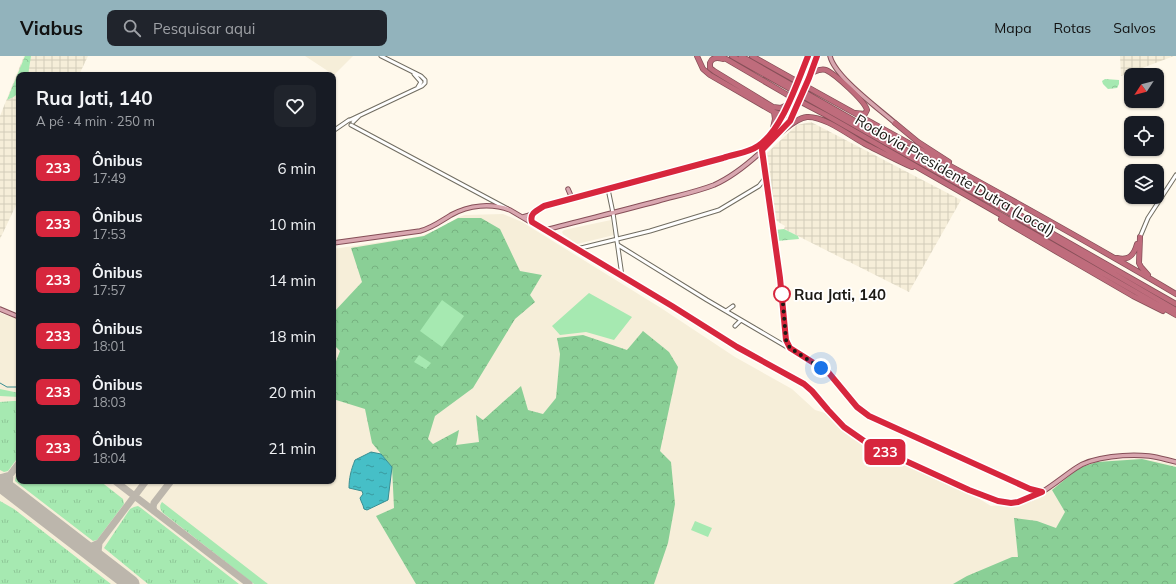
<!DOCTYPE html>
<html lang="pt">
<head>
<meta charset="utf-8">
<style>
	body { margin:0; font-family:Mulish,sans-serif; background:#20242c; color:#f1f3f6; height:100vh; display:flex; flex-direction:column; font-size:15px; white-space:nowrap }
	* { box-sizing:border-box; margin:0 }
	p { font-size:13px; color:#9ea1a6 }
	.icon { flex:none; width:22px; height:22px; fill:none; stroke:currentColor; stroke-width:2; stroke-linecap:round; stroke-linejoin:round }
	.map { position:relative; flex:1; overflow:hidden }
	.side { position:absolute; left:16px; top:16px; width:320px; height:412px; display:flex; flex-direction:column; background:#171b24; border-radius:8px; box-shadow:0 1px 3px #0004 }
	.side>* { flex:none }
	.badge { padding:0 8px; border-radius:6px; font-size:14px; line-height:26px }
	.needle { width:26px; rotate:234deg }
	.tools { position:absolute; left:1124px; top:12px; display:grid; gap:8px }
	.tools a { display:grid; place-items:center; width:40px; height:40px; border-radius:8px; background:#171b24; box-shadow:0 1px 3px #0004; font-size:20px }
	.you { position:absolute; width:20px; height:20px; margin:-10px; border:3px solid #fff; border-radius:50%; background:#1a73e8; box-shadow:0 0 0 6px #1a73e833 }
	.map>.badge { position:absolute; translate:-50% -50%; box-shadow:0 0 0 2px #fff }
	.round { display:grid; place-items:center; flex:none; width:42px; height:42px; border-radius:8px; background:#20242c }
	.overview { display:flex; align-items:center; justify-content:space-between; height:68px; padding:0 20px }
	h1 { font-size:19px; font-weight:700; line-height:30px }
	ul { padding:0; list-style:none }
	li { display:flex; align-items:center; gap:12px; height:56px; padding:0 20px }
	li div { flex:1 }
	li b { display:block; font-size:15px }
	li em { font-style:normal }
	li .badge { min-width:44px; font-weight:700; text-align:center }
	header { display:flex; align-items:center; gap:24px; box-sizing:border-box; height:56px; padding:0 20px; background:#92b3bc; color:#111 }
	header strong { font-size:19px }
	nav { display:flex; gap:22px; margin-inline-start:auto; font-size:14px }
	.search { width:280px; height:36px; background:#20242c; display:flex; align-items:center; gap:10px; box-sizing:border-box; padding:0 14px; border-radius:8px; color:#9ea1a6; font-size:15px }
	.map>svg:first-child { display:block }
	.built { fill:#f6eed9 }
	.industrial { fill:url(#industrial-grid) }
	.grass { fill:url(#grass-tufts) }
	.forest { fill:url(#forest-crowns) }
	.park { fill:url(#park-crowns) }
	.pitch { fill:#a6e9b1 }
	.water { fill:url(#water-ripples); stroke:#398e92 }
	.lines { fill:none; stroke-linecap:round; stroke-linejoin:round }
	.stream { stroke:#398e92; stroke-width:1 }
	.taxiway { stroke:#bcb6ac; stroke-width:7 }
	.runway { stroke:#bcb6ac; stroke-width:17 }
	.minor-casing { stroke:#716d61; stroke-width:5 }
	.major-casing { stroke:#864f58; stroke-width:5.5 }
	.highway-casing { stroke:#864f58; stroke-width:6 }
	.minor { stroke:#fff; stroke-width:3 }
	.major { stroke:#d9a7b0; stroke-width:3.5 }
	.highway { stroke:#bf6c7c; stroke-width:4.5 }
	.major-bridge-casing { stroke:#864f58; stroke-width:5.5; stroke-linecap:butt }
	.major-bridge { stroke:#d9a7b0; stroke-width:3.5 }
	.line-casing { stroke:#fff; stroke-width:9 }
	.line { stroke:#d7263d; stroke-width:6 }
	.walk { stroke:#1c1a15; stroke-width:4; stroke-dasharray:0 7.2 }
	.stop-dot { fill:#fff; stroke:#d7263d; stroke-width:2 }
	.labels { text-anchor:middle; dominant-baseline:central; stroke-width:3.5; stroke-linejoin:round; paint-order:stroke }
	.street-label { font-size:15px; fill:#1c1a15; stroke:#fff }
	.stop-label { font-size:15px; font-weight:bold; fill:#1c1a15; stroke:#fff; text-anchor:start }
</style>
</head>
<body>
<header>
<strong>Viabus</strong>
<div class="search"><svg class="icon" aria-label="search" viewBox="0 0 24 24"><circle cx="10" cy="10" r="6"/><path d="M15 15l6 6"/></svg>Pesquisar aqui</div>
<nav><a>Mapa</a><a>Rotas</a><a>Salvos</a></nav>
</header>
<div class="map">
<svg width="1176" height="528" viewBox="0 0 1176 528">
	<defs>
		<pattern id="industrial-grid" width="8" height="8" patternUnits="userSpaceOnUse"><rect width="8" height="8" fill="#f6eed9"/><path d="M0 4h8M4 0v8" fill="none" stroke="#d2ccb9"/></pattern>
		<pattern id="grass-tufts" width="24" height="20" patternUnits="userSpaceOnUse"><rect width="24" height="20" fill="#a6e9b1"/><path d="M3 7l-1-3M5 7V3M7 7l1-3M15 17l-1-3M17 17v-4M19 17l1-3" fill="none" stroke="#8ec797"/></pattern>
		<pattern id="forest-crowns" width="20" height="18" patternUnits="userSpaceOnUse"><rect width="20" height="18" fill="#8acf96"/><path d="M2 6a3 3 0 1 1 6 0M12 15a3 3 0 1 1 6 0" fill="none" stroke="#76b180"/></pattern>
		<pattern id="park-crowns" width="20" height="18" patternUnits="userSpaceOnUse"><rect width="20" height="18" fill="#a6e9b1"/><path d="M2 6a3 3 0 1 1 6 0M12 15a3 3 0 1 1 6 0" fill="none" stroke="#8ec797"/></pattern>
		<pattern id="water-ripples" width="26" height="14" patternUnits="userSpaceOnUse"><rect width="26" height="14" fill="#46bfc7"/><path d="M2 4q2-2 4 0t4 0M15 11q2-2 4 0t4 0" fill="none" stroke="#3a9aa0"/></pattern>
	</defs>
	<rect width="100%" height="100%" fill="#fff9ec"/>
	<!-- built -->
	<path class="built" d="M305 0H353L334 19Z
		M503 158 522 166 661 252 735 301 792 333 815 354 825 357 836 369 852 382 881 397 968 436 991 450 1016 448 1039 439 1060 427 1075 413 1095 405 1141 402 1176 409V528H0V257L19 263V425H333V193L421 180 436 174 459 161 465 159Z
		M611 164 614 179 577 188 563 178 562 176 564 174Z"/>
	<!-- industrial -->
	<path class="industrial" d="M24 0H88L79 19H19V143L0 183V60Z
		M1120 0H1174L1121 20Z
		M811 66 961 144 909 236 784 173 785 170 775 164 767 97 797 69Z"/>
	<!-- grass -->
	<path class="grass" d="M0 333 19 337V341L0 340Z
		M13 345H19V400L8 415 4 416 0 414V346Z
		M19 415V425H100L123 443 124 448 97 484 93 485 15 425 16 420Z
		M0 445 14 453 111 528H0Z
		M162 446 268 528H254L163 457C160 453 159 450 162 446Z
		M138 450 141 452 239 528H148L104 492 130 453 134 451Z"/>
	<!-- forest -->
	<path class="forest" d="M458 162H481L500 173 520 215 542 219 530 239 535 246 515 263 473 332 435 360 428 383 433 388 459 374 456 389 479 386 476 359 483 364 521 330 528 354 543 358 556 342 560 298 557 282 583 279 627 294 643 275 669 296 678 311 660 395 671 406 675 448 668 487 654 528H416L376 460 394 452 392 411 372 387 365 353 333 343V309L335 308 340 295 333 288V257L362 226 351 192 424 180Z
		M1142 403 1176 411V528H953L967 520 1012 501H1018L1014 462 1037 465 1056 472 1065 456 1052 434 1079 412 1097 406Z"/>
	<!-- park -->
	<path class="park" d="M25 0H31L28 19H19C19 32 22 39 7 44Z
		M1105 23 1119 24V28L1117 32 1108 33 1103 28 1102 25Z
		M784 173 798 180 799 183 777 185 775 174Z"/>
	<!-- pitch -->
	<path class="pitch" d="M589 237 632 261 614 284 586 276 560 279 552 270Z
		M442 244 464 260 442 291 420 275Z
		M419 299 431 307 426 313 414 306Z
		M695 465 712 472 708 481 691 474Z"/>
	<!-- water -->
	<path class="water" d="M371 396 381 398 392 411 388 444 367 454 364 453C363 448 361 446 360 442L363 438 362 435 349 432C349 422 351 414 355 404Z"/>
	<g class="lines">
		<!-- stream -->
		<path class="stream" d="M0 327 7 331H19"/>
		<!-- taxiway -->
		<path class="taxiway" d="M10 419 9 430 14 438
			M0 422 10 419 19 407
			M115 425 249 528
			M0 432 30 450
			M154 455 153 451 154 447 171 425
			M82 490 90 491 99 487
			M102 505 98 496 99 487 146 425"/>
		<!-- runway -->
		<path class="runway" d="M0 427 131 528"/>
		<defs>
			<path id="minor" d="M414 18 421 26 418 31
				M350 64 422 30 425 27V24L421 20 381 0
				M353 66 359 60
				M351 69 508 153
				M333 75 349 64
				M762 94 780 222 786 284 790 292
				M608 133 613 157 622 220
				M1140 181 1148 162 1176 119
				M618 189 707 244 821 311C840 325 849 347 869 359L1030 433 1041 436
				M577 193 650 175 719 154 759 130 766 121
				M726 255 733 250
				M735 270 741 264"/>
			<path id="major" d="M830 0C835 21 878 52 895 67
				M801 18 808 0
				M811 18 817 0
				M568 133 571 140 574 142
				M523 161 530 159 544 150 751 94C769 84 780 67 787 49
				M545 174C583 164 621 155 658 145 676 140 696 136 714 129 741 117 781 81 795 56
				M333 187 420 175C432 172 441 165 451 159 469 149 491 147 510 154L622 220 737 291 804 329C821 342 832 363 850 376 871 392 897 400 920 411 942 420 995 450 1016 447 1038 443 1058 424 1076 412 1093 400 1129 398 1149 400 1158 401 1167 404 1176 406
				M0 253 19 261"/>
			<path id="highway" d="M697 0 703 13 710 19 774 56C782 59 787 61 795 56
				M721 0 786 38 826 59 1176 259
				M732 0 1008 156 1176 254
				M741 0 1176 248
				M752 0C893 80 1037 155 1176 238
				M723 3C717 1 712 1 710 7V12L714 15 773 51 781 52 787 49
				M811 17C816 15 821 12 826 14 835 18 865 45 867 54L865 58 855 57
				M895 67 918 86 949 106
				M772 77 775 63 774 56
				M780 77C788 71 797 62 807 61 825 60 850 80 865 88 881 96 896 104 912 111
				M1001 163 1064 200 1133 240 1163 255
				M1140 181 1139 207 1141 211 1148 219
				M1117 202C1129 205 1134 199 1137 188"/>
		</defs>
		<!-- minor casing -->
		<use href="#minor" class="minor-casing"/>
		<!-- major casing -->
		<use href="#major" class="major-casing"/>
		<!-- highway casing -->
		<use href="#highway" class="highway-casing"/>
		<!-- minor -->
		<use href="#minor" class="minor"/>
		<!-- major -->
		<use href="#major" class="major"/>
		<!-- highway -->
		<use href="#highway" class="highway"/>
		<defs>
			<path id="major-bridge" d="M788 46 801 18
				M796 52 809 22"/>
		</defs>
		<!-- major-bridge casing -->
		<use href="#major-bridge" class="major-bridge-casing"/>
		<!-- major-bridge -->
		<use href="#major-bridge" class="major-bridge"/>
	</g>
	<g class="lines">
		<defs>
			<path id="line" d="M808 0C797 27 782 74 758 90 748 97 734 98 723 102L544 150C538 154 529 157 532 166L672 250 737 291 804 328 812 335 828 354 844 371 867 387 886 396 969 434 998 445 1011 447 1018 446 1042 436 1030 433 869 360 857 351 828 316 790 292 786 284 780 222 762 94 790 65 809 22 817 0"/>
		</defs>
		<!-- line casing -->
		<use href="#line" class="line-casing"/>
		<!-- line -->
		<use href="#line" class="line"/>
		<!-- walk -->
		<path class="walk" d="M782 238V236L786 284 790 292 821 312"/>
	</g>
	<!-- markers -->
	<circle class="stop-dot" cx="782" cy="238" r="8"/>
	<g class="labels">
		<!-- street labels -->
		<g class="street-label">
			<text transform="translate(955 119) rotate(30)">Rodovia Presidente Dutra (Local)</text>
		</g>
		<!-- stop labels -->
		<g class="stop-label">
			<text x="794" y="238">Rua Jati, 140</text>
		</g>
	</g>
</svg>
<div class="tools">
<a><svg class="needle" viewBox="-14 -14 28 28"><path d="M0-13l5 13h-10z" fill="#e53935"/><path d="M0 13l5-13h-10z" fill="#9ea1a6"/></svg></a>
<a><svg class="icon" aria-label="locate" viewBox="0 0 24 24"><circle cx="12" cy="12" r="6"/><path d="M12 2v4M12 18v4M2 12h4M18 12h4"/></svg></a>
<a><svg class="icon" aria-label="layers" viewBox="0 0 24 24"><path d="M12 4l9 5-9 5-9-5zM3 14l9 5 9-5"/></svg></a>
</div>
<div class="you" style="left:821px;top:312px"></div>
<b class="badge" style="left:885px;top:396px;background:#d7263d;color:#fff">233</b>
<section class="side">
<div class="overview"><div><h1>Rua Jati, 140</h1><p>A pé · 4 min · 250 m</p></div><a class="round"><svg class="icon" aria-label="heart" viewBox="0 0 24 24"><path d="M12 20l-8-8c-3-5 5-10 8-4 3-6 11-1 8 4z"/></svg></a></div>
<ul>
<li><span class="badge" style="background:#d7263d;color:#fff">233</span><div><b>Ônibus</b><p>17:49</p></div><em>6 min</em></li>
<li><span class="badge" style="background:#d7263d;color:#fff">233</span><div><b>Ônibus</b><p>17:53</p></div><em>10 min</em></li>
<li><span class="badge" style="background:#d7263d;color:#fff">233</span><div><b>Ônibus</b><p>17:57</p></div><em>14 min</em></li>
<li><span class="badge" style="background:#d7263d;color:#fff">233</span><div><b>Ônibus</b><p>18:01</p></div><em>18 min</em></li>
<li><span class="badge" style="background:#d7263d;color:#fff">233</span><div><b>Ônibus</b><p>18:03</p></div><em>20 min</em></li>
<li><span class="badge" style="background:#d7263d;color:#fff">233</span><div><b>Ônibus</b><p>18:04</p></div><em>21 min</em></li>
</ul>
</section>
</div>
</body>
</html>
